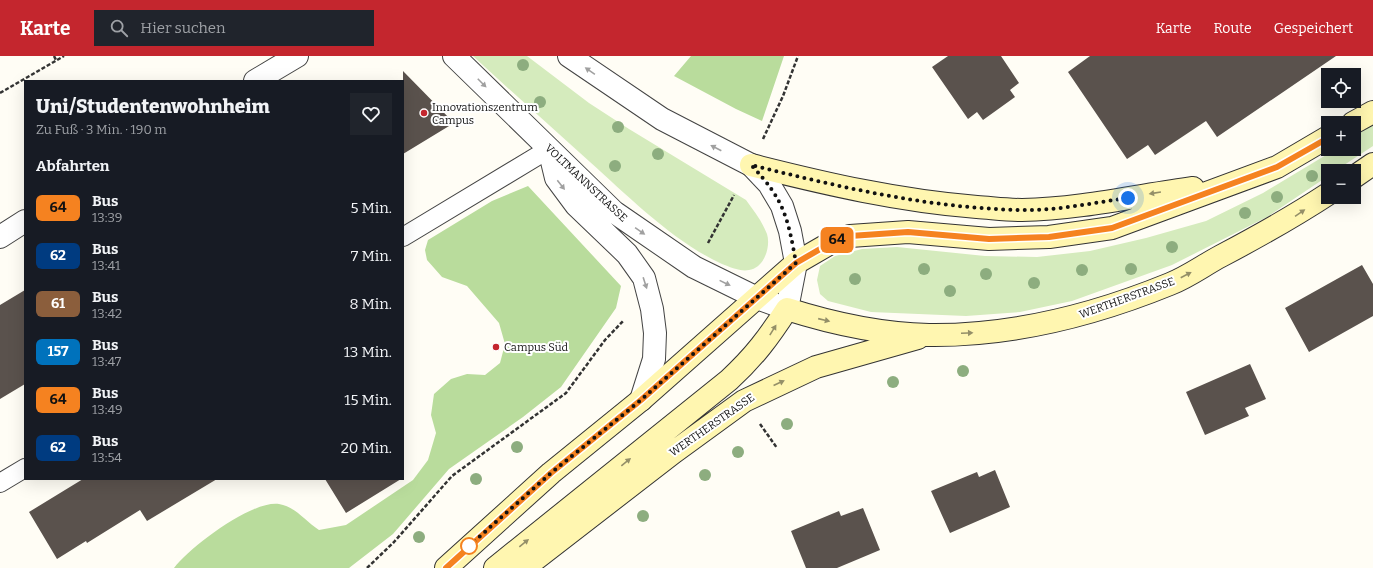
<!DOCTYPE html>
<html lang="de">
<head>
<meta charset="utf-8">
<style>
	body { margin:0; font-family:Bitter,serif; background:#20242c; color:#f1f3f6; height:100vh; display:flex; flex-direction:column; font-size:15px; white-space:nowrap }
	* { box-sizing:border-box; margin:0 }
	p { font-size:13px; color:#9ea1a6 }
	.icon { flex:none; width:22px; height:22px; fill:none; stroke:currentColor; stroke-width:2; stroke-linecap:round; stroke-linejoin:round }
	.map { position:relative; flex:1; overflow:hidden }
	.side { position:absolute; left:24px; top:24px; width:380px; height:400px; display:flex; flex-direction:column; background:#171b24; border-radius:0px; box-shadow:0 4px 16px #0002 }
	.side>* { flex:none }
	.badge { padding:0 8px; border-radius:6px; font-size:14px; line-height:26px }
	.buttons { position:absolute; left:1321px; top:12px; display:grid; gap:8px }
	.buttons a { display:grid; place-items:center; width:40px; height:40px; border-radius:0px; background:#171b24; box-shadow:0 4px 16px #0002; font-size:20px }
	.you { position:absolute; width:20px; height:20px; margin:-10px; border:3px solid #fff; border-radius:50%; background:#1a73e8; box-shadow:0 0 0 6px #1a73e833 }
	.map>.badge { position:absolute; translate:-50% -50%; box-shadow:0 0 0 2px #fff }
	h2 { padding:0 12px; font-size:15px; line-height:36px }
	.round { display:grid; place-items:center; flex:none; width:42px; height:42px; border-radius:0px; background:#20242c }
	.overview { display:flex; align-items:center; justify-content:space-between; height:68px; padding:0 12px }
	h1 { font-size:19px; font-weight:800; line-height:30px }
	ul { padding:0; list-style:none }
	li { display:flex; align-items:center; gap:12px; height:48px; padding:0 12px }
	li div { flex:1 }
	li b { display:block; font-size:15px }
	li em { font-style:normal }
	li .badge { min-width:44px; font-weight:700; text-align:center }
	header { display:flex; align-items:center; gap:24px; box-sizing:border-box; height:56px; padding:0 20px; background:#c4262e; color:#fff }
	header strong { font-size:19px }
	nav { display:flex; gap:22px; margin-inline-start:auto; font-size:14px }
	.search { width:280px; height:36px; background:#20242c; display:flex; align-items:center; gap:10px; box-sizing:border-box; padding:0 14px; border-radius:0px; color:#9ea1a6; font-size:15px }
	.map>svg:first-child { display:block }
	.green { fill:#d5ebbd }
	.forest { fill:#b9dc9c }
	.building { fill:#5a524d }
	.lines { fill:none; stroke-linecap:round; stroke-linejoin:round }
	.service-casing { stroke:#444; stroke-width:20 }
	.minor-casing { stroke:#444; stroke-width:24 }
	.tertiary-casing { stroke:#444; stroke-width:24 }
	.secondary-casing { stroke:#333; stroke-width:24 }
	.path { stroke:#333; stroke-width:2.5; stroke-dasharray:4 2; stroke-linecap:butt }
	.service { stroke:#fff; stroke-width:18 }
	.minor { stroke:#fff; stroke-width:22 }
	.tertiary { stroke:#fff; stroke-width:22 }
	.secondary { stroke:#fff6b0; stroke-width:22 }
	.tree { fill:#8dad7f }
	.oneway { fill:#a0a0a0 }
	.oneway2 { fill:#948f68 }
	.line-casing { stroke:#fff; stroke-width:9 }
	.line { stroke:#f58220; stroke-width:6 }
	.walk { stroke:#111; stroke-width:4; stroke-dasharray:0 7.2 }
	.poi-dot { fill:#c4262e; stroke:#fff; stroke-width:1.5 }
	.stop-dot { fill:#fff; stroke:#f58220; stroke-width:2 }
	.labels { text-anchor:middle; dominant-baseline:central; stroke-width:4; stroke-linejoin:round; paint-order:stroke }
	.poi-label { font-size:11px; fill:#111; stroke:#fff; text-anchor:start }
	.street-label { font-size:11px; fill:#111; stroke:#fff }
</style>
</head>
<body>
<header>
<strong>Karte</strong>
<div class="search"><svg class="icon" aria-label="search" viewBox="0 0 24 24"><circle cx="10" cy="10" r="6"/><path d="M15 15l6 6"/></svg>Hier suchen</div>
<nav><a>Karte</a><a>Route</a><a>Gespeichert</a></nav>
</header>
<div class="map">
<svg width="1373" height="512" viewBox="0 0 1373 512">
	<rect width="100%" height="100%" fill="#fffdf5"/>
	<!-- green -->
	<path class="green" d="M473 0H527L589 47 629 73 746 144C754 155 762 165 767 178 771 191 764 212 749 214 741 216 730 211 722 208 674 186 630 142 590 106 551 71 512 36 473 0Z
		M1373 68V90L1335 115H1328V120L1267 161 1172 209 1072 245 1020 256 966 260 871 256 828 245 820 238 817 224 820 210 835 200 862 193 897 191 985 200 1037 201 1090 195 1146 182 1206 165 1263 137 1336 93H1354V81Z"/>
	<!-- forest -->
	<path class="forest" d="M691 0H784L762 65 736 53 674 20Z
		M528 130 621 230 616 252 561 331 523 361 449 413 393 478 349 512H174C190 491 252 444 279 448 296 451 305 465 319 474L346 469 413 424 428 404 436 377 431 359 434 338 451 323 467 318 485 319 500 307 505 288 499 267 467 230 442 221 427 204 425 194 428 184 492 145Z"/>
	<!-- building -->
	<path class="building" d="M948 0H1001L1019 27 1010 34 1015 41 983 64 977 56 968 63 932 11Z
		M1090 0H1336L1217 81 1206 65 1155 99 1148 89 1127 103 1068 16Z
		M403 15 454 67 403 98Z
		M1362 209 1373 228V260L1309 296 1285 252Z
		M25 234V328L0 343V249Z
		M1250 308 1266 343 1245 352 1249 360 1205 379 1186 336Z
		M995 414 1010 451 950 477 931 435 977 416 979 421Z
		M83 423H217L147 465 140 454 87 487 86 485 57 503 29 456Z
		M325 423H401L346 457Z
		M863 452 880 494 837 512H806L791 475 839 455 841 460Z"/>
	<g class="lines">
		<defs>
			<path id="service" d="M403 181 549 93
				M0 427 25 412"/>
			<path id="minor" d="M255 25 297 0
				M0 181 25 165"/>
			<path id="tertiary" d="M454 0 614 156 694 211 757 242 787 253 796 207 790 175 782 150 769 128 751 109 662 63 569 0
				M549 93 556 122 576 149 627 198 644 222 652 253 655 277 654 303 641 344"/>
			<path id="secondary" d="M1353 67 1373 56
				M751 109C826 128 900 145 977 151 992 152 1007 154 1022 154 1079 153 1136 140 1193 132
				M1354 121 1373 108
				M446 512 551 417 641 344 796 207 834 185 850 180 908 176 989 183 1049 181 1112 172 1277 111 1328 81
				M495 512 729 324C754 301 769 281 787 253 831 267 882 278 929 279 1012 280 1094 259 1170 228 1188 221 1204 209 1221 200 1257 181 1293 161 1328 138
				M524 512 674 396 744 345 816 311 918 282"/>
		</defs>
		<!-- service casing -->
		<use href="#service" class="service-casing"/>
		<!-- minor casing -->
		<use href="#minor" class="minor-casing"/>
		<!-- tertiary casing -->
		<use href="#tertiary" class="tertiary-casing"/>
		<!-- secondary casing -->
		<use href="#secondary" class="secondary-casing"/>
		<!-- path -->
		<path class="path" d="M54 0 56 4
			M0 37 64 0
			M763 83 783 40 798 0
			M708 187 734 139
			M760 368 777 392
			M367 512 394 486 452 420 566 337 605 284 624 264"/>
		<!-- service -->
		<use href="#service" class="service"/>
		<!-- minor -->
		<use href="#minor" class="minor"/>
		<!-- tertiary -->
		<use href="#tertiary" class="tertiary"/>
		<!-- secondary -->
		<use href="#secondary" class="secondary"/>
	</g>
	<!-- trees -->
	<g class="tree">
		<circle cx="523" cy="9" r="6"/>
		<circle cx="540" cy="46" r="6"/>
		<circle cx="618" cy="71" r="6"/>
		<circle cx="658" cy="98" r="6"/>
		<circle cx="615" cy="110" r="6"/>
		<circle cx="1312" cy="120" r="6"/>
		<circle cx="1277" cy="141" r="6"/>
		<circle cx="1245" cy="157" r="6"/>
		<circle cx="1172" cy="191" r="6"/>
		<circle cx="924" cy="213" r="6"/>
		<circle cx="1131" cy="213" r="6"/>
		<circle cx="1082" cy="214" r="6"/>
		<circle cx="986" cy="218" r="6"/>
		<circle cx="855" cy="223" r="6"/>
		<circle cx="1034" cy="227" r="6"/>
		<circle cx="950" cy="235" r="6"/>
		<circle cx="963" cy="315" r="6"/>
		<circle cx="893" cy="326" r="6"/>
		<circle cx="787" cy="368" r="6"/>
		<circle cx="517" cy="391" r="6"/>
		<circle cx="738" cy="396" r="6"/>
		<circle cx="705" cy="419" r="6"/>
		<circle cx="476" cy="423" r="6"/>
		<circle cx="643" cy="460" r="6"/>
		<circle cx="419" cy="481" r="6"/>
	</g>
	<!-- one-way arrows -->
	<defs><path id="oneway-solid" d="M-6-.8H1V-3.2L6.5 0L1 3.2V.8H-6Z"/></defs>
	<g class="oneway">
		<use href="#oneway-solid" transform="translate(590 15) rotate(-145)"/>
		<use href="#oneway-solid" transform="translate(482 27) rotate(45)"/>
		<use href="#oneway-solid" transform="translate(716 92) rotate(-153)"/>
		<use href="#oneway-solid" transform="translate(561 129) rotate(52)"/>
		<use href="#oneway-solid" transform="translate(640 175) rotate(35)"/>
		<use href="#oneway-solid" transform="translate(645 227) rotate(72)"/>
		<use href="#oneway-solid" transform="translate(725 227) rotate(26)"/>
	</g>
	<g class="oneway2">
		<use href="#oneway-solid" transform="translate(1155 137) rotate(171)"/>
		<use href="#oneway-solid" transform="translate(1300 157) rotate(-34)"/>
		<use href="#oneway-solid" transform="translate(1186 219) rotate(-28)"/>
		<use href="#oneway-solid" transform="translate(824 264) rotate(13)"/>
		<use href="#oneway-solid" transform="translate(773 274) rotate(-58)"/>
		<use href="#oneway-solid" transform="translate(967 277) rotate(-2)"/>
		<use href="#oneway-solid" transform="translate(779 327) rotate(-25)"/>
		<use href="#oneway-solid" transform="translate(626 406) rotate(-39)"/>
		<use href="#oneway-solid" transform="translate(524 487) rotate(-39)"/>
	</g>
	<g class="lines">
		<defs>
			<path id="line" d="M446 512 551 417 641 344 796 207 834 185 850 180 908 176 989 183 1049 181 1112 172 1277 111 1328 82"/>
		</defs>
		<!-- line casing -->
		<use href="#line" class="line-casing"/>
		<!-- line -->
		<use href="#line" class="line"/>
		<!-- walk -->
		<path class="walk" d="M469 490 551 417 641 344 796 207C788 162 784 143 751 109 840 131 928 152 1020 154 1056 155 1092 147 1128 142"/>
	</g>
	<!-- markers -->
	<g class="poi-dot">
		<circle cx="424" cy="57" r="4"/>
		<circle cx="496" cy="291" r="4"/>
	</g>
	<circle class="stop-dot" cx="469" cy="490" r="8"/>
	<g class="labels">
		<!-- poi labels -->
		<g class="poi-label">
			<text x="432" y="51">Innovationszentrum<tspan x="432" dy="13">Campus</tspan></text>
			<text x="504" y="291">Campus Süd</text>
		</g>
		<!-- street labels -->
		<g class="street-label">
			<text transform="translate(586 127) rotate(43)">VOLTMANNSTRASSE</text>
			<text transform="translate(1127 242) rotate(-20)">WERTHERSTRASSE</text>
			<text transform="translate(712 369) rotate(-35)">WERTHERSTRASSE</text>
		</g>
	</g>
</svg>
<div class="buttons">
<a><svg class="icon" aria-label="locate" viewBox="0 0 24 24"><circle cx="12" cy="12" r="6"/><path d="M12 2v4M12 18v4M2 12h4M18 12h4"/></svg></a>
<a>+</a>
<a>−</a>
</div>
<div class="you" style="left:1128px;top:142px"></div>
<b class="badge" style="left:837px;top:184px;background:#f58220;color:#111">64</b>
<section class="side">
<div class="overview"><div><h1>Uni/Studentenwohnheim</h1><p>Zu Fuß · 3 Min. · 190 m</p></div><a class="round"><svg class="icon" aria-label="heart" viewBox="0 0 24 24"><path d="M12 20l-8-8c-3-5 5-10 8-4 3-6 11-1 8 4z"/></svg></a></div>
<h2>Abfahrten</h2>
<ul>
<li><span class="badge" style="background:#f58220;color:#111">64</span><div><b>Bus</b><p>13:39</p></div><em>5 Min.</em></li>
<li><span class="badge" style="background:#003b80;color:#fff">62</span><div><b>Bus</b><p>13:41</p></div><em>7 Min.</em></li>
<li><span class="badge" style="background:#8b5e3c;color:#fff">61</span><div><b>Bus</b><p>13:42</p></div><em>8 Min.</em></li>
<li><span class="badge" style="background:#0072bc;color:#fff">157</span><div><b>Bus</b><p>13:47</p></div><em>13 Min.</em></li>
<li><span class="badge" style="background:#f58220;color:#111">64</span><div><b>Bus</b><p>13:49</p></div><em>15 Min.</em></li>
<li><span class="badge" style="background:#003b80;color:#fff">62</span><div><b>Bus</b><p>13:54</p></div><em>20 Min.</em></li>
</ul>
</section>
</div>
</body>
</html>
